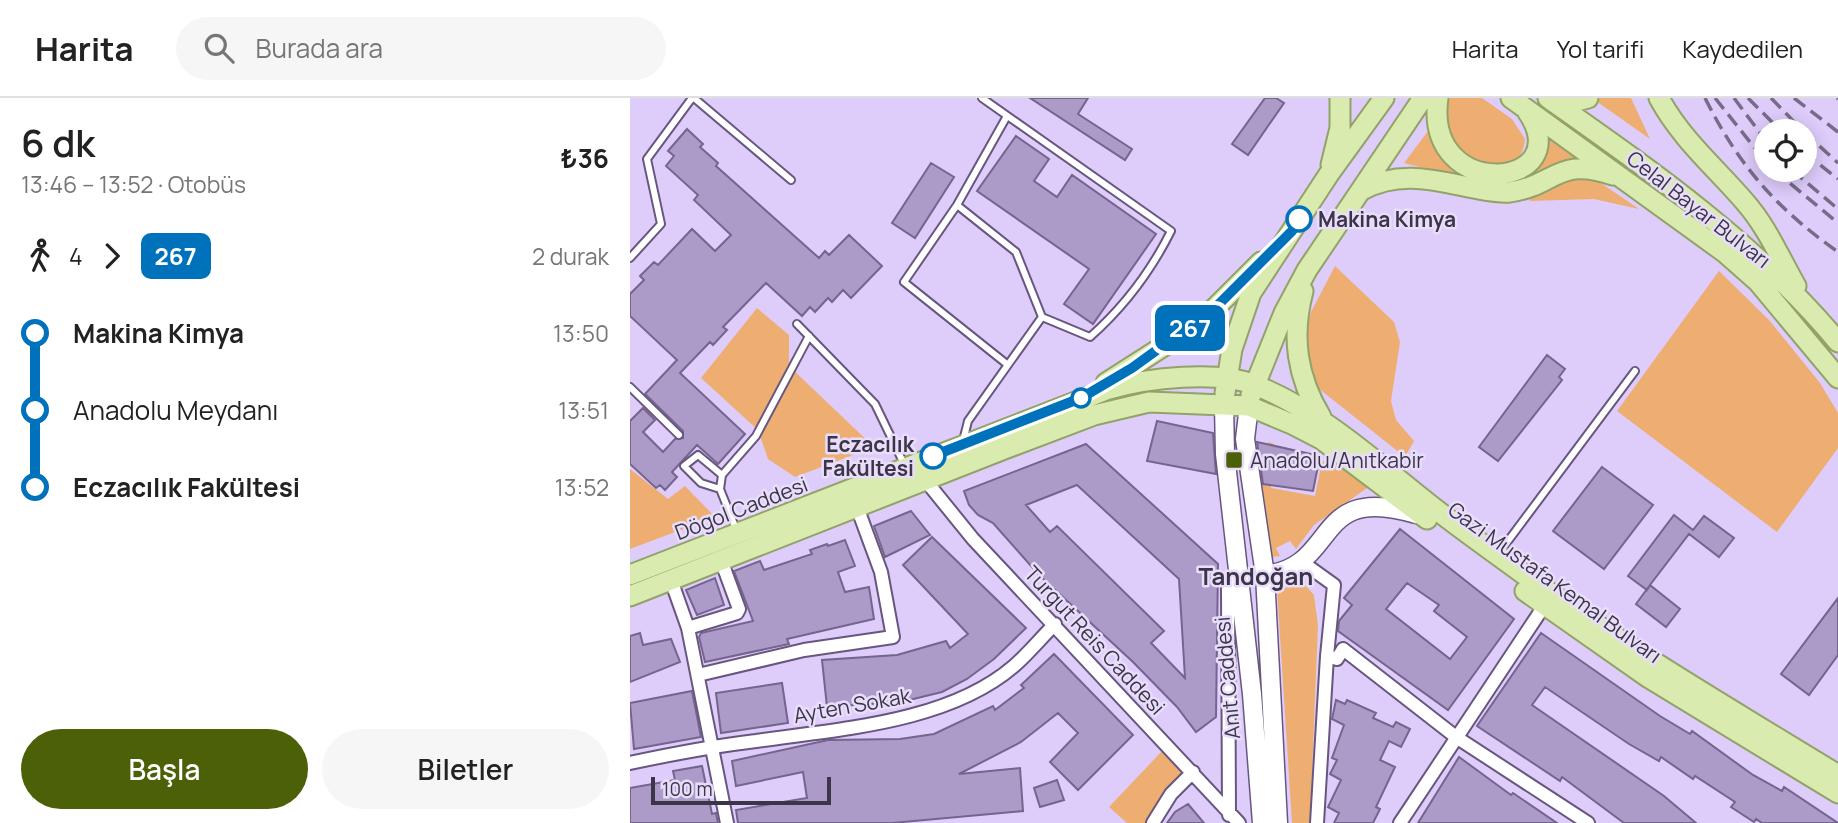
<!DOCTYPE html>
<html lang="tr">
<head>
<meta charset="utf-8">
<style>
	body { margin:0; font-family:Manrope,sans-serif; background:#f6f6f6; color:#222; height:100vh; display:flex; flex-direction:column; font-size:26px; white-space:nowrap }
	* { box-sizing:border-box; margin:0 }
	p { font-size:23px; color:#767676 }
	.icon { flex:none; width:38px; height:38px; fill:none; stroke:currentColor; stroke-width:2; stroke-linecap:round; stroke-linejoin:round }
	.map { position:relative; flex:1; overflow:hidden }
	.drawer { display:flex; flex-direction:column; background:#fff; width:630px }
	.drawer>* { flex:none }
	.badge { padding:0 14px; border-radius:10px; font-size:24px; line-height:46px }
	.tools { position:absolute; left:1124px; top:21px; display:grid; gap:14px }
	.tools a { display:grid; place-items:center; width:63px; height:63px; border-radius:50%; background:#fff; box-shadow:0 4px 18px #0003; font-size:35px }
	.scale { position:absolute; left:21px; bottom:18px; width:180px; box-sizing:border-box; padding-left:7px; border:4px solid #3c3547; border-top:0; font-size:19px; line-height:24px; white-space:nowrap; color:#3c3547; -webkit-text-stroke:5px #e8ddfa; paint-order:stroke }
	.map>.badge { position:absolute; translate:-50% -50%; box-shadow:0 0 0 4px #fff }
	.legs { display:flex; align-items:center; gap:10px; height:77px; padding:0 21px; font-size:23px }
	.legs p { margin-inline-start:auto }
	.headline { display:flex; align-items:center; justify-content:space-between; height:119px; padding:0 21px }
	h1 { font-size:38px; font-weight:600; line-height:52px }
	.action { display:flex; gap:14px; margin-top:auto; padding:14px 21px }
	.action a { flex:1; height:80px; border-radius:42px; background:#4c6007; color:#fff; font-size:28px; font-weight:600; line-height:80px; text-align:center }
	.action a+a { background:#f6f6f6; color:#222 }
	ul { padding:0 21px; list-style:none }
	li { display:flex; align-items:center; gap:24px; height:77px; font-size:26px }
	li i { display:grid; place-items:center; width:10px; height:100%; margin:0 9px; background:currentColor }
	li i::after { content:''; width:18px; height:18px; margin:-9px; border:5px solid; border-radius:50%; background:#fff }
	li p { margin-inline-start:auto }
	li:first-child i { background:linear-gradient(#0000 50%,currentColor 0) }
	li:last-child i { background:linear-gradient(currentColor 50%,#0000 0) }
	header { display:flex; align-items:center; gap:42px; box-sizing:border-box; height:98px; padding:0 35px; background:#fff; border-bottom:2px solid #e0e0e0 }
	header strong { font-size:33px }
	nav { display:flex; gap:38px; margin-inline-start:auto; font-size:24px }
	.search { width:490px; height:63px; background:#f6f6f6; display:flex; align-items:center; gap:18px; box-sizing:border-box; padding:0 24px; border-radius:38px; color:#767676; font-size:26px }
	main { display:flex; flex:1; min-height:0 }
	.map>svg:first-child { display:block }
	.green { fill:#eeae72 }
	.building { fill:#ac9bc8; stroke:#75648e; stroke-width:2; fill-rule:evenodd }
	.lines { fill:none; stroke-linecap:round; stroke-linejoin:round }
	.lane-casing { stroke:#67577f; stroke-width:10 }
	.street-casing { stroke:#67577f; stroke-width:16 }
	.secondary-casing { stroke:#67577f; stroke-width:21 }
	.primary-casing { stroke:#92a268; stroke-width:23 }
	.lane { stroke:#fff; stroke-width:6 }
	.street { stroke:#fff; stroke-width:12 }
	.secondary { stroke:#fff; stroke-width:18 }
	.primary { stroke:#d9ebaf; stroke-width:19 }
	.rail { stroke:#776c88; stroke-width:3.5; stroke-dasharray:14 7; stroke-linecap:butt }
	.line-1-casing { stroke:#fff; stroke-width:16 }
	.line-1 { stroke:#0072bc; stroke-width:10 }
	.stop-1-dot { fill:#fff; stroke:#0072bc; stroke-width:3.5 }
	.poi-dot { fill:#4c6007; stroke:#e8ddfa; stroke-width:2.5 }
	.labels { text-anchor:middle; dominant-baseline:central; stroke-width:5; stroke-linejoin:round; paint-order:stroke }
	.street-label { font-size:21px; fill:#3c3547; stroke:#e8ddfa }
	.stop-label { font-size:21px; font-weight:bold; fill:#3c3547; stroke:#e8ddfa; text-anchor:start }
	.poi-label { font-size:21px; fill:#3c3547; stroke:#e8ddfa; text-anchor:start }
	.quarter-label { font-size:24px; font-weight:bold; fill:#3c3547; stroke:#e8ddfa }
</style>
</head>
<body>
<header>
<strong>Harita</strong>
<div class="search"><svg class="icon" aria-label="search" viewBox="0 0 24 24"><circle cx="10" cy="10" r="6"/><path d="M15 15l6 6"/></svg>Burada ara</div>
<nav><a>Harita</a><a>Yol tarifi</a><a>Kaydedilen</a></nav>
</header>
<main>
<section class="drawer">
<div class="headline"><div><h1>6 dk</h1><p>13:46 – 13:52 · Otobüs</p></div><b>₺36</b></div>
<div class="legs"><svg class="icon" aria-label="walk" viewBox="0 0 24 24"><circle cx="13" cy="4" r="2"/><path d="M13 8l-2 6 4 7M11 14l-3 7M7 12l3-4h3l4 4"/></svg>4<svg class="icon" aria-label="forward" viewBox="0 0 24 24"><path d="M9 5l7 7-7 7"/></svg><b class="badge" style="background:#0072bc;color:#fff">267</b><p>2 durak</p></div>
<ul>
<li><i style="color:#0072bc"></i><b>Makina Kimya</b><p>13:50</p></li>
<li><i style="color:#0072bc"></i><span>Anadolu Meydanı</span><p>13:51</p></li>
<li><i style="color:#0072bc"></i><b>Eczacılık Fakültesi</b><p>13:52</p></li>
</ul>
<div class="action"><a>Başla</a><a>Biletler</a></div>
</section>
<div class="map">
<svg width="1208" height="725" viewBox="0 0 1208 725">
	<rect width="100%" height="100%" fill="#deccfb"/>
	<!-- green -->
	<path class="green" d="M820 0H852L882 21 895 41C890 100 796 55 820 0Z
		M971 0H1001L1020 41 966 3Z
		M801 29 815 63 845 83 774 65Z
		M916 37 946 59 899 77 898 75Z
		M962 79 1009 111 964 101 900 103 899 99 927 82Z
		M705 168 764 224 770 244 761 303 766 322 784 343 775 359 688 290 677 255 676 232 681 214Z
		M1089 173 1139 222 1190 285 1208 315V350L1147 434 987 313Z
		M127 210 159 237V268L244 349 165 379 138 361 128 332 71 280Z
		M639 344 644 346 641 390 685 398 692 363 711 368 740 388 684 427 666 451 660 443 646 450 650 458 640 459 625 364 627 352Z
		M0 371 38 401 55 388 85 419 0 451Z
		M675 487 684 497 688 527 680 725H662L647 491Z
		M533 652 554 674 533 696 518 725H497L479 709Z"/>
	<!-- building -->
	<path class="building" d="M400 0H458L448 16 502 51 495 62Z
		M635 0H646L654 5 618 57 602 46Z
		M57 31 73 46 70 49 88 65 86 68 189 160 195 153 199 157 219 137 252 168 221 200 213 192 202 204 198 200 185 214 180 209 172 218 136 185 93 229 97 232 83 247 80 244 50 275 115 336 88 366 67 347 42 374 47 379 35 392 30 387 26 390 0 366V323L13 310 25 322 13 334 33 354 45 341 53 340V333L15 296 47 262 0 218V196L14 182 10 178 24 164 28 167 62 131 85 153 101 137 64 102 68 97 36 68 44 58 38 53Z
		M386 38 419 61 404 83 427 99 442 77 526 136 463 226 434 206 459 171 347 93Z
		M301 65 324 79 285 140 262 125Z
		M917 257 935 271 929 279 932 282 868 363 849 349Z
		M527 323 583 335 586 376 517 363Z
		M627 344 690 358 683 393 633 386Z
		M456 346 588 466 586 619 566 634 547 609 503 564 409 477 363 425 348 417 339 407 334 393ZM447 387 549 481 555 580 521 545 534 533 427 428 420 434 396 407Z
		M972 369 1023 407 974 471 923 433Z
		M281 413 300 437 255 459 244 428Z
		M1044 417 1063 432 1074 418 1104 440 1089 459 1059 436 1020 487 1050 511 1036 529 1006 506 1020 487 1017 492 998 478Z
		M770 431 884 521 818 612 708 533 709 523 722 507 714 500ZM777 485 809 507 804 513 837 539 820 561 756 511Z
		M302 439 396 530 364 561 337 581 312 594 271 604 197 609 192 562 267 557 316 543 320 550 338 536 273 467Z
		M215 442 225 468 208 474 215 494 239 489 244 521 157 541 159 546 75 564 69 539 71 535 123 523 104 473 130 463 134 472 182 456 180 452 197 446 198 448Z
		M85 480 94 507 67 517 56 492Z
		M1208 500V557L1179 597 1151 576Z
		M10 535 13 547 41 541 50 564 0 584V538Z
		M911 535 1030 618 1060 636 1062 633 1123 677 1152 693 1154 689 1208 725H1132L1126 721 1124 724 1101 709 1105 704 1065 678 1063 681 1031 659 1029 663 999 646 915 589 902 607 1034 698 1066 725H994L932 679 930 683 847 628Z
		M424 556 503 637 448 692 420 664 448 635 428 615 391 644 329 676 390 670 393 713 262 725H108L106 712 177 700 173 674 106 688 102 663 198 642 270 641 304 636 363 608 365 612 394 590 391 587Z
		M152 585 158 625 91 635 86 595Z
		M62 593 71 639 4 651 0 605Z
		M706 602 715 606 717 602 746 615 743 620 763 629 766 624 780 631 771 649 759 643 750 662 765 669 746 709 750 711 743 725H704L709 715 698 709 711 682 700 676 707 662 702 660 714 627 702 621Z
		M829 659 881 697 883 695 927 725H788Z
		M72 668 82 716 86 715 88 725H0V690L45 682 43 673Z
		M427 682 434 702 410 709 404 690Z
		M558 706 574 725H537L545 714Z"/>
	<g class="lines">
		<defs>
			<path id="lane" d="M64 0 161 82
				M377 18 327 107 274 184 378 267
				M327 107 386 154 412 219 460 239C495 208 520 175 541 133L352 0
				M0 160 31 126 17 61 62 0
				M167 226 245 306 275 368
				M0 289 49 337
				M333 343 338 323 412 219
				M90 391 71 385 54 368 68 357 92 377
				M106 431 90 391 92 377 126 338 179 238
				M869 455 1005 273"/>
			<path id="street" d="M296 383 343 441 609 725
				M672 464 704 487 697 558 707 561 713 551 826 639 958 725
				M41 482 58 530 97 725
				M58 530 107 515 109 511 91 462
				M68 577 174 552 263 539 251 474 227 409
				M0 665C42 656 84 648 126 643 208 631 318 625 384 568 398 556 411 540 425 526
				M599 717 598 491 611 484
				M523 725 541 696 563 674
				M687 725 697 558
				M770 725 914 508"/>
			<path id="secondary" d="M594 306 595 356 622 596 632 725
				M619 308 615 341 635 477 648 725
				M635 477C710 469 681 384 786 416"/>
			<path id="primary" d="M808 0C793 107 951 91 897 13
				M881 0 1094 154 1128 184 1208 280
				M918 0C1022 73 1127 146 1208 244
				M932 0 947 3 958 0
				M1029 0C1052 42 1085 69 1115 104 1137 129 1150 160 1166 188
				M701 67 710 30V0
				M732 92C770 72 803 82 843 90 855 92 868 95 880 94 927 87 927 58 983 77
				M673 193C661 239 667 279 691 319
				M476 285 551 237 585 210 631 164
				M595 295 602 251 621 195 699 76 754 0
				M621 297 654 215 677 172 793 0
				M0 477 479 291C518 280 587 272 625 287 692 314 743 362 799 406 828 429 858 450 888 472 991 547 1100 611 1208 677
				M895 493 1019 580 1208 695
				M0 498 377 350 464 317 519 304 619 308 664 327 691 341 797 421"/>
		</defs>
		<!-- lane casing -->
		<use href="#lane" class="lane-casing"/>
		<!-- street casing -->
		<use href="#street" class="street-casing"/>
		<!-- secondary casing -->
		<use href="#secondary" class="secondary-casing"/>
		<!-- primary casing -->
		<use href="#primary" class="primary-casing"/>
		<!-- lane -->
		<use href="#lane" class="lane"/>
		<!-- street -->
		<use href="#street" class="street"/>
		<!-- secondary -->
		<use href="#secondary" class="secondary"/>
		<!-- primary -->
		<use href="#primary" class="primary"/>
		<!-- rail -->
		<path class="rail" d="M1075 0C1109 68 1146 110 1208 154
			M1085 0 1136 64
			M1104 0 1136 43
			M1118 0 1151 33
			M1141 0 1173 33
			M1164 0 1208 34
			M1207 0 1208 1
			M1174 34 1208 65
			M1174 54 1208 81
			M1144 72 1208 125
			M1162 72 1208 111"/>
	</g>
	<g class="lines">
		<defs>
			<path id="line-1" d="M303 358 451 300 502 270 585 210 662 133 669 121"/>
		</defs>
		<!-- line-1 casing -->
		<use href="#line-1" class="line-1-casing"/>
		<!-- line-1 -->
		<use href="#line-1" class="line-1"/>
	</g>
	<!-- markers -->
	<g class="stop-1-dot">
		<circle cx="669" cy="121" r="12"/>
		<circle cx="451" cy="300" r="9"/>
		<circle cx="303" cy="358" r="12"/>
	</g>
	<rect class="poi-dot" x="595" y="353" width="18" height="18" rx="3.5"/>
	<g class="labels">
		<!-- street labels -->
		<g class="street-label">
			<text transform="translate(1069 111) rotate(38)">Celal Bayar Bulvarı</text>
			<text transform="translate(111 410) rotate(-21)">Dögol Caddesi</text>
			<text transform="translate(925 484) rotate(36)">Gazi Mustafa Kemal Bulvarı</text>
			<text transform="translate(465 542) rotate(47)">Turgut Reis Caddesi</text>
			<text transform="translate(597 580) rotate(-95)">Anıt Caddesi</text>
			<text transform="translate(222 607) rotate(-10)">Ayten Sokak</text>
		</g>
		<!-- stop labels -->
		<g class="stop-label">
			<text x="688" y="121">Makina Kimya</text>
			<text x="284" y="346" text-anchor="end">Eczacılık<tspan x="284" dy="24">Fakültesi</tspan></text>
		</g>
		<!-- poi labels -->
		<g class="poi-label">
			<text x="620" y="362">Anadolu/Anıtkabir</text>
		</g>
		<!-- quarter labels -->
		<g class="quarter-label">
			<text x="626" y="477">Tandoğan</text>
		</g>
	</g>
</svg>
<div class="tools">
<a><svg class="icon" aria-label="locate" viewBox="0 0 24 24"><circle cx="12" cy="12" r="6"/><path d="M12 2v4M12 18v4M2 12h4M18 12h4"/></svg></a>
</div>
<div class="scale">100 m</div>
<b class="badge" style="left:560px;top:230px;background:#0072bc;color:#fff">267</b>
</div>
</main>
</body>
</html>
